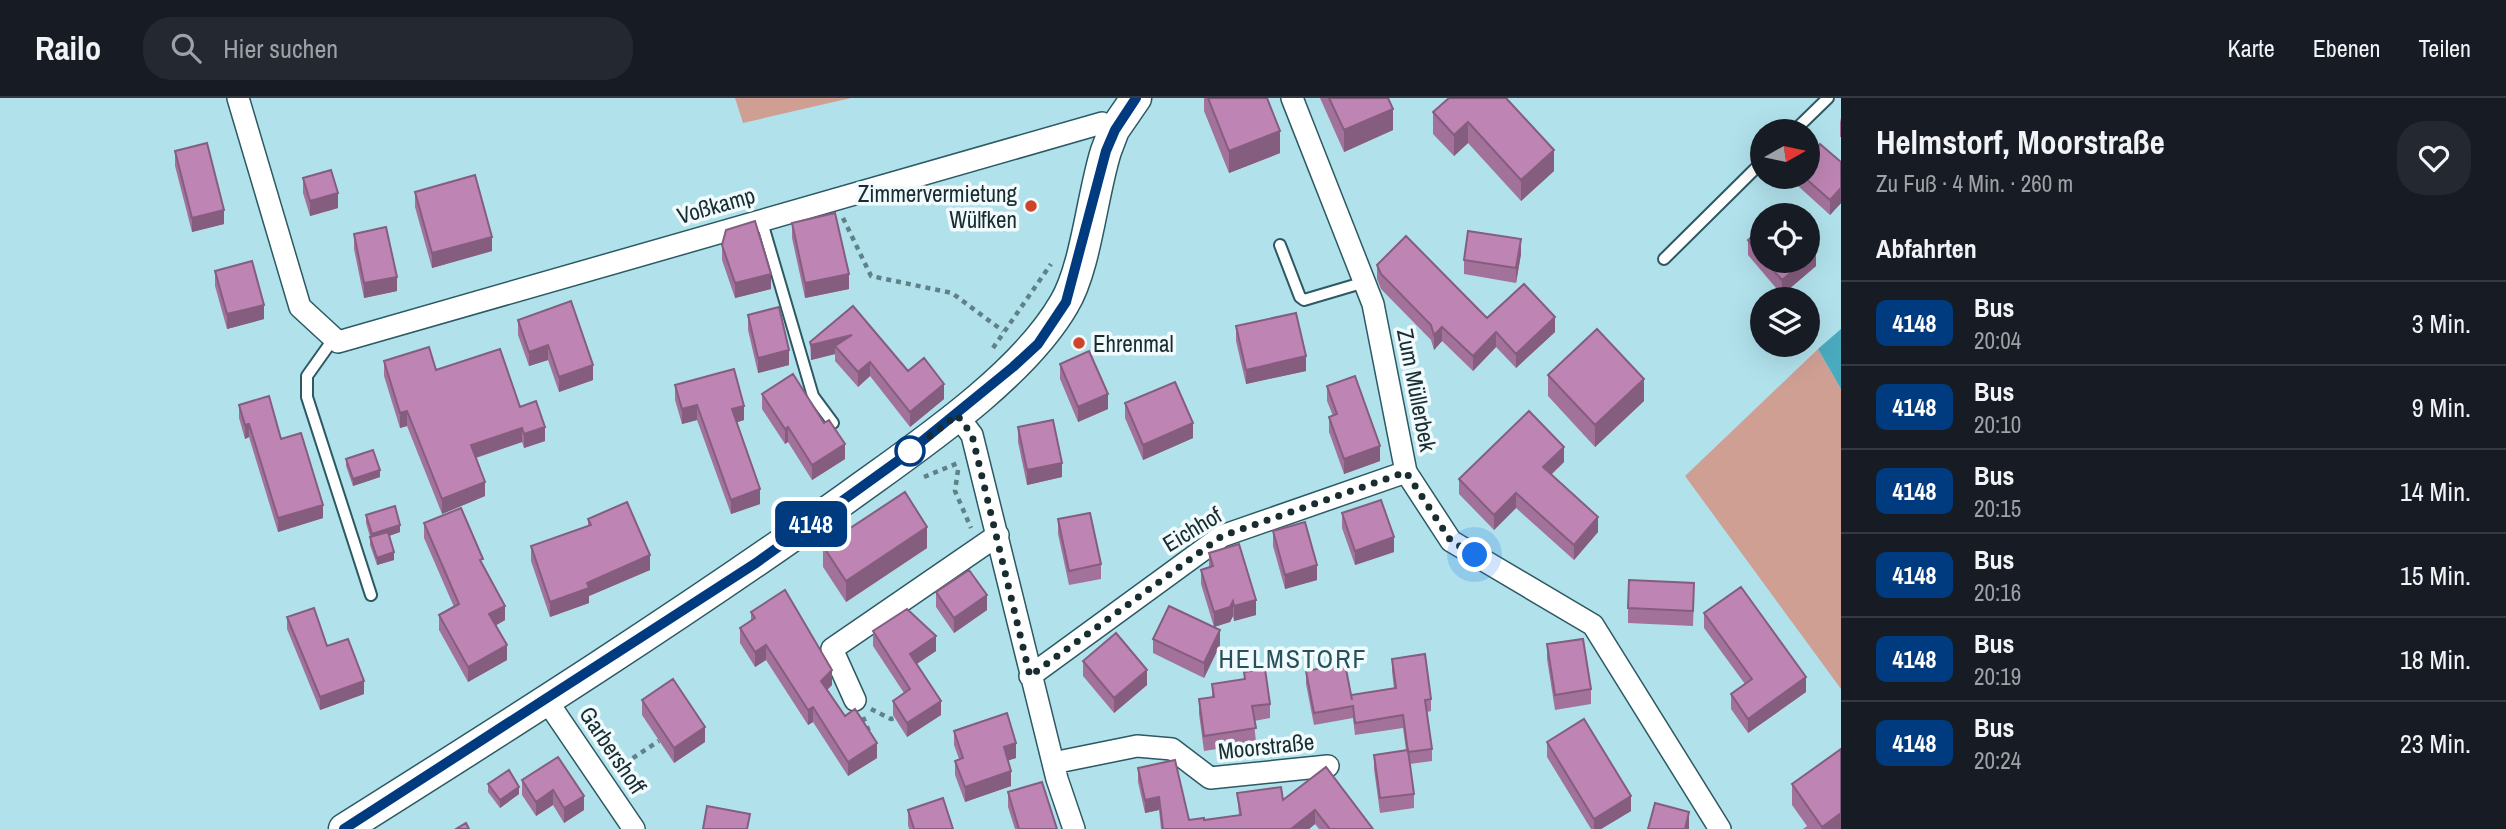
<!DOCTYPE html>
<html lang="de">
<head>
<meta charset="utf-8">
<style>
	body { margin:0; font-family:"Archivo Narrow",sans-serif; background:#242831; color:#f1f3f6; height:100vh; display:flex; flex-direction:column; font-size:26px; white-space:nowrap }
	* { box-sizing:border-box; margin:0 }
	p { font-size:23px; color:#9ea1a6 }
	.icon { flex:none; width:38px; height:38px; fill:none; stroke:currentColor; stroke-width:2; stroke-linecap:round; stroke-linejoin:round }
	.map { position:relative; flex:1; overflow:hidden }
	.drawer { display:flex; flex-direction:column; background:#171b24; width:665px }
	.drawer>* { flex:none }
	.badge { padding:0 14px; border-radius:10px; font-size:24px; line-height:46px }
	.needle { width:46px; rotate:81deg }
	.buttons { position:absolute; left:1750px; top:21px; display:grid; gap:14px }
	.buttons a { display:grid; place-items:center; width:70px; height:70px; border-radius:50%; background:#171b24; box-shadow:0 7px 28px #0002; font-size:35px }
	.you { position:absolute; width:35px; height:35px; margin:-18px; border:5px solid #fff; border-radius:50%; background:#1a73e8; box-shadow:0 0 0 10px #1a73e833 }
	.map>.badge { position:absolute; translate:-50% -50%; box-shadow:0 0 0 4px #fff }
	h2 { padding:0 35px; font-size:26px; line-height:63px }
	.round { display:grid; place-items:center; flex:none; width:74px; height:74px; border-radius:28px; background:#242831 }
	.headline { display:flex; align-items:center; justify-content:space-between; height:119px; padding:0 35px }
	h1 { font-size:33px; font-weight:700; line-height:52px }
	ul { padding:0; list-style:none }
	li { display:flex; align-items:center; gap:21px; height:84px; padding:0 35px; border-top:2px solid #363941 }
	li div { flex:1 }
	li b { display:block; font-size:26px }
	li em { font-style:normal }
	li .badge { min-width:77px; font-weight:700; text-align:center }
	header { display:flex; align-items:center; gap:42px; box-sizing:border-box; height:98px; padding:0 35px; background:#171b24; border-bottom:2px solid #363941 }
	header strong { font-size:33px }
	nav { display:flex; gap:38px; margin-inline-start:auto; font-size:24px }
	.search { width:490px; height:63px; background:#242831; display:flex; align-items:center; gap:18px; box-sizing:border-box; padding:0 24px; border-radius:28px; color:#9ea1a6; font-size:26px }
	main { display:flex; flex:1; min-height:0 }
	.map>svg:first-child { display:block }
	.green { fill:#d09f94 }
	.water { fill:#4aabbe }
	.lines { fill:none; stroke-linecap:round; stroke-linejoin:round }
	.lane-casing { stroke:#2c5963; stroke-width:14 }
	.street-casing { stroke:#2c5963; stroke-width:24 }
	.secondary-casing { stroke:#2c5963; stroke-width:33 }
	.path { stroke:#608188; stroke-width:4.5; stroke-dasharray:5 5; stroke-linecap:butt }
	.lane { stroke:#fff; stroke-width:10 }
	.street { stroke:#fff; stroke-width:21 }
	.secondary { stroke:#fff; stroke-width:30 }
	.wall { fill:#a3729b }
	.shaded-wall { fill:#855d7e }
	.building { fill:#be85b4; stroke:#855d7e; stroke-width:2 }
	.line-casing { stroke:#fff; stroke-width:16 }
	.line { stroke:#003b80; stroke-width:10 }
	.walk { stroke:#192c30; stroke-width:7; stroke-dasharray:0 12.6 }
	.poi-dot { fill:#d0452a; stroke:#f1fbfd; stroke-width:2.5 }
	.stop-dot { fill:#fff; stroke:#003b80; stroke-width:3.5 }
	.labels { text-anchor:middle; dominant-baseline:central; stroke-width:7; stroke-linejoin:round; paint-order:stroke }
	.poi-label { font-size:23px; fill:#192c30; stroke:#f1fbfd; text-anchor:end }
	.street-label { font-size:23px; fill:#192c30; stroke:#f1fbfd }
	.quarter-label { font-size:26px; letter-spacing:2px; fill:#25525c; stroke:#f1fbfd }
</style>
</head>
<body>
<header>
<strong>Railo</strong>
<div class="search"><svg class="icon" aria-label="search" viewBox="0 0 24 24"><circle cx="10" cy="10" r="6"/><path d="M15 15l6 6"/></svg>Hier suchen</div>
<nav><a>Karte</a><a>Ebenen</a><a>Teilen</a></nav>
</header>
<main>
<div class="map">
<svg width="1841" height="731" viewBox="0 0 1841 731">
	<rect width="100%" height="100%" fill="#b1e2ec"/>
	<!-- green -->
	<path class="green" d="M735 0H851L743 25Z
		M1818 251 1841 291V591L1685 378Z"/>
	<!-- water -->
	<path class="water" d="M1841 231V291L1818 251Z"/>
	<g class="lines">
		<defs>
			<path id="lane" d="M1794 33 1828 0
				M761 121 813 298 833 325
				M1280 147 1300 199 1304 202 1365 184
				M1664 161 1762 64
				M334 240 307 278V299L371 497"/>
			<path id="street" d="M238 0 300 209 338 244 1102 25 1114 32
				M1292 0 1373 206 1406 374 1451 443 1593 527 1720 731
				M957 317 972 337 1057 681 1074 731
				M1030 578 1222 438 1406 374
				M855 602 832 551 998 437
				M547 603 634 731
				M1053 665 1137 648 1172 651 1210 680 1328 668"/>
			<path id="secondary" d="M344 731C514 624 684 516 848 399 917 349 1022 279 1064 206 1086 170 1092 97 1106 53L1114 32 1136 0"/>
		</defs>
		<!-- lane casing -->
		<use href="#lane" class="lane-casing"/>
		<!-- street casing -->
		<use href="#street" class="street-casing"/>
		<!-- secondary casing -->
		<use href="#secondary" class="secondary-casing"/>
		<!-- path -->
		<path class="path" d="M843 120 871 178 952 195 1003 233
			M993 250 1051 166
			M958 372 955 393 971 430
			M924 379 958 365
			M871 611 891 621 895 620
			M863 619 870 636
			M616 671 659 643"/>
		<!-- lane -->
		<use href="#lane" class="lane"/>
		<!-- street -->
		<use href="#street" class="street"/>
		<!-- secondary -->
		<use href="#secondary" class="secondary"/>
	</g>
	<!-- wall -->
	<path class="wall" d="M1204 0H1267L1280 55 1229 75 1204 13Z
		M1320 0H1388L1393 32 1344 54Z
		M1449 0 1554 73 1521 103 1468 45 1454 58 1433 36V14Z
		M1841 20V39H1840V24Z
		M175 53 224 126 192 134 175 68Z
		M1841 64V105L1830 117 1797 87V79H1808Z
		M303 80 338 110 310 118 303 95Z
		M415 94 492 153 432 170 415 109Z
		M792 125 849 191 805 200 792 140Z
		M1762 130V163H1808L1816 168 1782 197 1748 157V142Z
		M354 136 397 193 364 200 354 151Z
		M722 147 771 191 735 200 722 162Z
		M1521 156 1516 185 1464 176V162Z
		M1377 167 1487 220 1555 234 1516 270 1496 249 1473 273 1442 243 1434 252 1431 242 1381 191 1377 181Z
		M215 173 264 221 227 231 215 188Z
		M853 208 908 273 944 301 910 329 870 278 858 289 835 263V256L811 262 810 244Z
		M748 217 789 267 758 275 748 232Z
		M518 222 593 282 559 294 548 262 529 268 518 237Z
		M1236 228 1306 273 1246 286 1236 243Z
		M384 263 436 272 520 309 545 343 524 350 522 344 476 360 485 398 442 416 407 328 400 330 384 278Z
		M1060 266 1108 311 1078 324 1060 281Z
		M1548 277 1644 303 1595 349 1548 298Z
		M675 287 744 322 737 324 760 406 731 416 697 322 682 326 675 302Z
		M1327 288 1380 363 1344 376 1329 334V319L1333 318 1327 303Z
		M762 296 845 361 812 382 788 344 785 346 762 311Z
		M1125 305 1193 340 1143 362 1125 320Z
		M239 307 281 341 323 420 278 434 249 339 245 341 239 320Z
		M1018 329 1062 379 1027 387 1018 344Z
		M346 361 380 379 353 388 346 368Z
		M1564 364 1551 377 1598 434 1574 462 1516 410 1494 432 1459 396V381Z
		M1342 415 1394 454 1355 467 1342 430Z
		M366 417 400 434 389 438 394 462 377 467 370 447V439L366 425Z
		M588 421 650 472 589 498V505L550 519 531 463V448L588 428Z
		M1058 421 1101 466V481L1069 487 1058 436Z
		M424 425 483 468 505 522 495 528 507 562 468 584 439 532V517L454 509 424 440Z
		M1273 433 1317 482 1285 491 1273 448Z
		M823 448 927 450 846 504 823 469Z
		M1209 455 1256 517 1234 523 1233 518 1230 524 1214 529 1201 486V472L1209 469Z
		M936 494 987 512 954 535 936 509Z
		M1694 499 1693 528 1628 525V510Z
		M751 514 832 587 827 592 845 618 877 660 848 678 813 624 808 627 766 562 755 569 740 545V530L751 523Z
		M1704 515 1806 594 1748 635 1731 611V596L1745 586 1704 530Z
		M287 519 327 548 364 596 320 612 287 531Z
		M873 533 936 553 917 566 941 617 907 639 893 617V603L904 595 873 548Z
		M1153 541 1220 547 1204 580 1153 555Z
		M1547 546 1591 591V606L1555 612 1547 561Z
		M1392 561 1431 601V613L1427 614 1432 651V663L1410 666 1414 696V710L1380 715 1374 671V657L1406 652 1403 630 1355 637 1353 620 1314 627 1306 586V573L1351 598 1394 591 1392 573Z
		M1083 563 1147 587 1114 615 1083 578Z
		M1244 574 1270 606V620L1254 623 1256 645 1204 653 1199 616V601L1212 599V586L1244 581Z
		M642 602 705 644 674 665 642 617Z
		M954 633 1016 660 1008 662 1011 688 965 704 955 677V663L959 661 954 647Z
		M1547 644 1631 713 1601 731H1591L1547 659Z
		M558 659 584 712 564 725 553 707 536 718 522 697V682Z
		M1138 670 1189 722H1204L1239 717 1237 695 1283 702 1373 731H1319L1315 726 1309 731H1161L1159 712 1145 715 1138 684Z
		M488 686 519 696 500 710 488 694Z
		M1792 686 1841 731H1803L1807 728 1792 707Z
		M1008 694 1057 731H1015L1008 709Z
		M908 712 953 731H909L908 727Z"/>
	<!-- shaded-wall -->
	<path class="shaded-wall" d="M1393 11V32L1344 54V32Z
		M1468 24V45L1454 58V37Z
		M1280 33V55L1229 75V53Z
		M1554 52V73L1521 103V82Z
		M1841 90V105L1830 117V102Z
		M338 95V110L310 118V103Z
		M224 112V126L192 134V120Z
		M492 139V153L432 170V155Z
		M1521 141V156L1516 185V170Z
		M1816 154V168L1782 197V182L1805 163H1808V160Z
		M771 176V191L735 200V185Z
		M849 176V191L805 200V185Z
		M397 179V193L364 200V185Z
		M264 207V221L227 231V216Z
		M1555 219V234L1516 270V256Z
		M1442 229V243L1434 252V237Z
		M1496 234V249L1473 273V258Z
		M852 237 835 248V256L811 262V247Z
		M548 247V262L529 268V254Z
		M789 252V267L758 275V260Z
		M1306 258V273L1246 286V272Z
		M870 264V278L858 289V274Z
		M593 267V282L559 294V279Z
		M1644 281V303L1595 349V327Z
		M944 286V301L910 329V314Z
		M1108 296V311L1078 324V309Z
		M697 307V322L682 326V311Z
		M744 308V322L732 326V311Z
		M407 313V328L400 330V315Z
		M1193 325V340L1143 362V347Z
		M249 326V339L245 341V327Z
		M545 329V343L524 350V336Z
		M788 329V344L785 346V331Z
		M522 330V344L471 361V347Z
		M845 346V361L812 382V367Z
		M1380 348V363L1344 376V361Z
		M1564 349V364L1543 384V369Z
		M1062 365V379L1027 387V372Z
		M380 372V379L353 388V381Z
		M485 384V398L442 416V401Z
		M760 391V406L731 416V402Z
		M1516 395V410L1494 432V417Z
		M323 407V420L278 434V420Z
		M1598 419V434L1574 462V447Z
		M400 427V434L372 444V436Z
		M927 429V450L846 504V483Z
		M1394 439V454L1355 467V453Z
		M394 454V462L377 467V460Z
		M650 457V472L589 498V505L550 519V504L587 485Z
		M1317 467V482L1285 491V477Z
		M987 497V512L954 535V520Z
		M1256 502V517L1234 523V508Z
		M1233 503V518L1230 524 1214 529V514Z
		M505 508V522L489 531V516Z
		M1220 532V547L1204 580V565Z
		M936 538V553L910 570V556Z
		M507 547V562L468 584V569Z
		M766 547V562L755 569V554Z
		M832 572V587L821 598V583Z
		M1147 572V587L1114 615V600Z
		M1806 579V594L1748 635V621Z
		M364 583V596L320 612V599Z
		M941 603V617L907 639V625Z
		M813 609V624L808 627V612Z
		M705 629V644L674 665V650Z
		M877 645V660L848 678V664Z
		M1016 645V660L1004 664V649Z
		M1011 673V688L965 704V689Z
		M519 689V696L500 710V702Z
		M553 692V707L536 718V704Z
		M584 698V712L564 725V710Z
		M1631 698V713L1601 731H1594V721Z
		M1159 699V712L1145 715V702Z
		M1315 712V726L1309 731H1291Z
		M1689 714V731H1685Z
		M1841 715V731H1822V729Z"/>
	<!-- building -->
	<path class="building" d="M1208 0H1267L1280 33 1229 53Z
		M1329 0H1388L1393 11 1344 32Z
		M1449 0H1506L1554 52 1521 82 1468 24 1454 37 1433 14Z
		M207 45 224 112 192 120 175 53Z
		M1820 46 1841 64V90L1830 102 1804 79H1808V60Z
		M331 72 338 95 310 103 303 80Z
		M475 77 492 139 432 155 415 94Z
		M1782 113 1785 117H1777Z
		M835 115 849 176 805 185 792 125Z
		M755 123 771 176 735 185 722 147 726 132Z
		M386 129 397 179 364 185 354 136Z
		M1762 130V159L1748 142Z
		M1468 133 1521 141 1516 170 1464 162Z
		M1406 138 1487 220 1524 186 1555 219 1516 256 1496 234 1473 258 1442 229 1434 237 1431 227 1381 176 1377 167Z
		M1808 144 1816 154 1808 160Z
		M252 163 264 207 227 216 215 173Z
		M1765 163H1805L1782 182Z
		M571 203 593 267 559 279 548 247 529 254 518 222Z
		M853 208 908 273 924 260 944 286 910 314 870 264 858 274 835 248 852 237 811 247 810 244Z
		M779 209 789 252 758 260 748 217Z
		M1296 215 1306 258 1246 272 1236 228Z
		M1597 231 1644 281 1595 327 1548 277Z
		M429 249 436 272 500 251 520 309 536 303 545 329 524 336 522 330 471 347 485 384 442 401 407 313 400 315 384 263Z
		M1089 253 1108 296 1078 309 1060 266Z
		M734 271 744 308 732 311 760 391 731 402 697 307 682 311 675 287Z
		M793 276 824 325 829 322 845 346 812 367 788 329 785 331 762 296Z
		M1355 278 1380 348 1344 361 1329 319 1337 316 1327 288Z
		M1175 284 1193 325 1143 347 1125 305Z
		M269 298 281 341 301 335 323 407 278 420 249 326 245 327 239 307Z
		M1529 313 1564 349 1543 369 1598 419 1574 447 1516 395 1494 417 1459 381Z
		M1053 322 1062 365 1027 372 1018 329Z
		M373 352 380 372 353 381 346 361Z
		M905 394 927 429 846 483 823 448Z
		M1381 402 1394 439 1355 453 1342 415Z
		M627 404 650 457 587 485 589 490 550 504 531 448 591 427 588 421Z
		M395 408 400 427 372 436 366 417Z
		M461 410 483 461 480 462 505 508 489 516 507 547 468 569 439 517 459 506 424 425Z
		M1090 415 1101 466 1069 473 1058 421Z
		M1305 424 1317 467 1285 477 1273 433Z
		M388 434 394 454 377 460 370 439Z
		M1239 446 1256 502 1234 508 1233 503 1230 509 1214 514 1201 472 1213 468 1209 455Z
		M969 472 987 497 954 520 936 494Z
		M1629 482 1694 485 1693 513 1628 510Z
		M1741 489 1806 579 1748 621 1731 596 1752 581 1704 515Z
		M785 492 832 572 821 583 845 618 855 611 877 645 848 664 813 609 808 612 766 547 755 554 740 530 755 520 751 514Z
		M1169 508 1220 532 1204 565 1153 541Z
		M314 510 327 548 348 541 364 583 320 599 287 519Z
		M907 511 936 538 910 556 941 603 907 625 893 603 910 591 873 533Z
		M1116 535 1147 572 1114 600 1083 563Z
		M1583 541 1591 591 1555 597 1547 546Z
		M1425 556 1431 601 1425 602 1432 651 1408 654 1403 617 1355 625 1353 608 1314 615 1306 573 1345 566 1352 602 1351 597 1396 590 1392 561Z
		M1265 571 1270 606 1252 608 1256 630 1204 638 1199 601 1214 599 1212 586 1245 581 1244 574Z
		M673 581 705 629 674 650 642 602Z
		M1007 615 1016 645 1004 649 1011 673 965 689 955 663 963 660 954 633Z
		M1584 621 1631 698 1594 721 1547 644Z
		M1841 651V715L1822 729 1792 686Z
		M1408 652 1414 696 1380 700 1374 657Z
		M558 659 584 698 564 710 553 692 536 704 522 682Z
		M1175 662 1189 722 1204 720V722L1241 717 1237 695 1281 689 1283 702 1326 669 1373 731H1330L1315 712 1291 731H1163L1159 699 1145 702 1138 670Z
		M509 672 519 689 500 702 488 686Z
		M1042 684 1057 731H1019L1008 694Z
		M943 700 953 731H914L908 712Z
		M1655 705 1689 714 1685 731H1648Z
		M707 708 750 716 747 731H703Z
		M466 725 469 731H456Z"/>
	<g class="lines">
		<defs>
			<path id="line" d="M344 731 756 465 899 362 1013 269 1038 246 1066 204 1106 53 1115 32 1136 0"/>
		</defs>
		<!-- line casing -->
		<use href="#line" class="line-casing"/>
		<!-- line -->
		<use href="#line" class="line"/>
		<!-- walk -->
		<path class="walk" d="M910 353 957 317 972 337 1030 578 1222 438 1406 374 1451 443 1475 457"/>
	</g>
	<!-- markers -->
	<g class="poi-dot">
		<circle cx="1031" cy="108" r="7"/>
		<circle cx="1079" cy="245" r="7"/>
	</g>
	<circle class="stop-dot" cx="910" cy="353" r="14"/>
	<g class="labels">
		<!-- poi labels -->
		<g class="poi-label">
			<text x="1017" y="95">Zimmervermietung<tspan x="1017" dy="26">Wülfken</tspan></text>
			<text x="1093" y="245" text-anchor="start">Ehrenmal</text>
		</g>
		<!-- street labels -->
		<g class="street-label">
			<text transform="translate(716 107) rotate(-16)">Voßkamp</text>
			<text transform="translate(1417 292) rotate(79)">Zum Müllerbek</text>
			<text transform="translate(1192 431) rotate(-31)">Eichhof</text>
			<text transform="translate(1266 648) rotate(-6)">Moorstraße</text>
			<text transform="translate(613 652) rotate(56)">Garbershoff</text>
		</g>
		<!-- quarter labels -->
		<g class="quarter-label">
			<text x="1293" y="560">HELMSTORF</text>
		</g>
	</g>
</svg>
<div class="buttons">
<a><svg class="needle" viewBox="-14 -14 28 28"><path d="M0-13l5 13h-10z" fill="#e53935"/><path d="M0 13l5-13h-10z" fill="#9ea1a6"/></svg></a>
<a><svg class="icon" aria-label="locate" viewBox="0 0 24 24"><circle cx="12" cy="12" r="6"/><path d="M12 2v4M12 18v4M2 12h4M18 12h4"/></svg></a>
<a><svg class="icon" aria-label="layers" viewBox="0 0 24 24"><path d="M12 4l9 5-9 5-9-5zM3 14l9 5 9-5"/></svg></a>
</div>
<div class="you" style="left:1475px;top:457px"></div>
<b class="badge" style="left:811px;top:426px;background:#003b80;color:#fff">4148</b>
</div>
<section class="drawer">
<div class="headline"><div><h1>Helmstorf, Moorstraße</h1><p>Zu Fuß · 4 Min. · 260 m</p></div><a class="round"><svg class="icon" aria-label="heart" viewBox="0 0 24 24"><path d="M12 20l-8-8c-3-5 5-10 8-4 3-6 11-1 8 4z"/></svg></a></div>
<h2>Abfahrten</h2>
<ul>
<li><span class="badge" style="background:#003b80;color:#fff">4148</span><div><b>Bus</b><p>20:04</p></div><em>3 Min.</em></li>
<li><span class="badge" style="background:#003b80;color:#fff">4148</span><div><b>Bus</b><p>20:10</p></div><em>9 Min.</em></li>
<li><span class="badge" style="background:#003b80;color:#fff">4148</span><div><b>Bus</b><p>20:15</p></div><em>14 Min.</em></li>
<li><span class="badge" style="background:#003b80;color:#fff">4148</span><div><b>Bus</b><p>20:16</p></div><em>15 Min.</em></li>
<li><span class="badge" style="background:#003b80;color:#fff">4148</span><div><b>Bus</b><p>20:19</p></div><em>18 Min.</em></li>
<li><span class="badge" style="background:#003b80;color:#fff">4148</span><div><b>Bus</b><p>20:24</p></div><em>23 Min.</em></li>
</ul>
</section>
</main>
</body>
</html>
